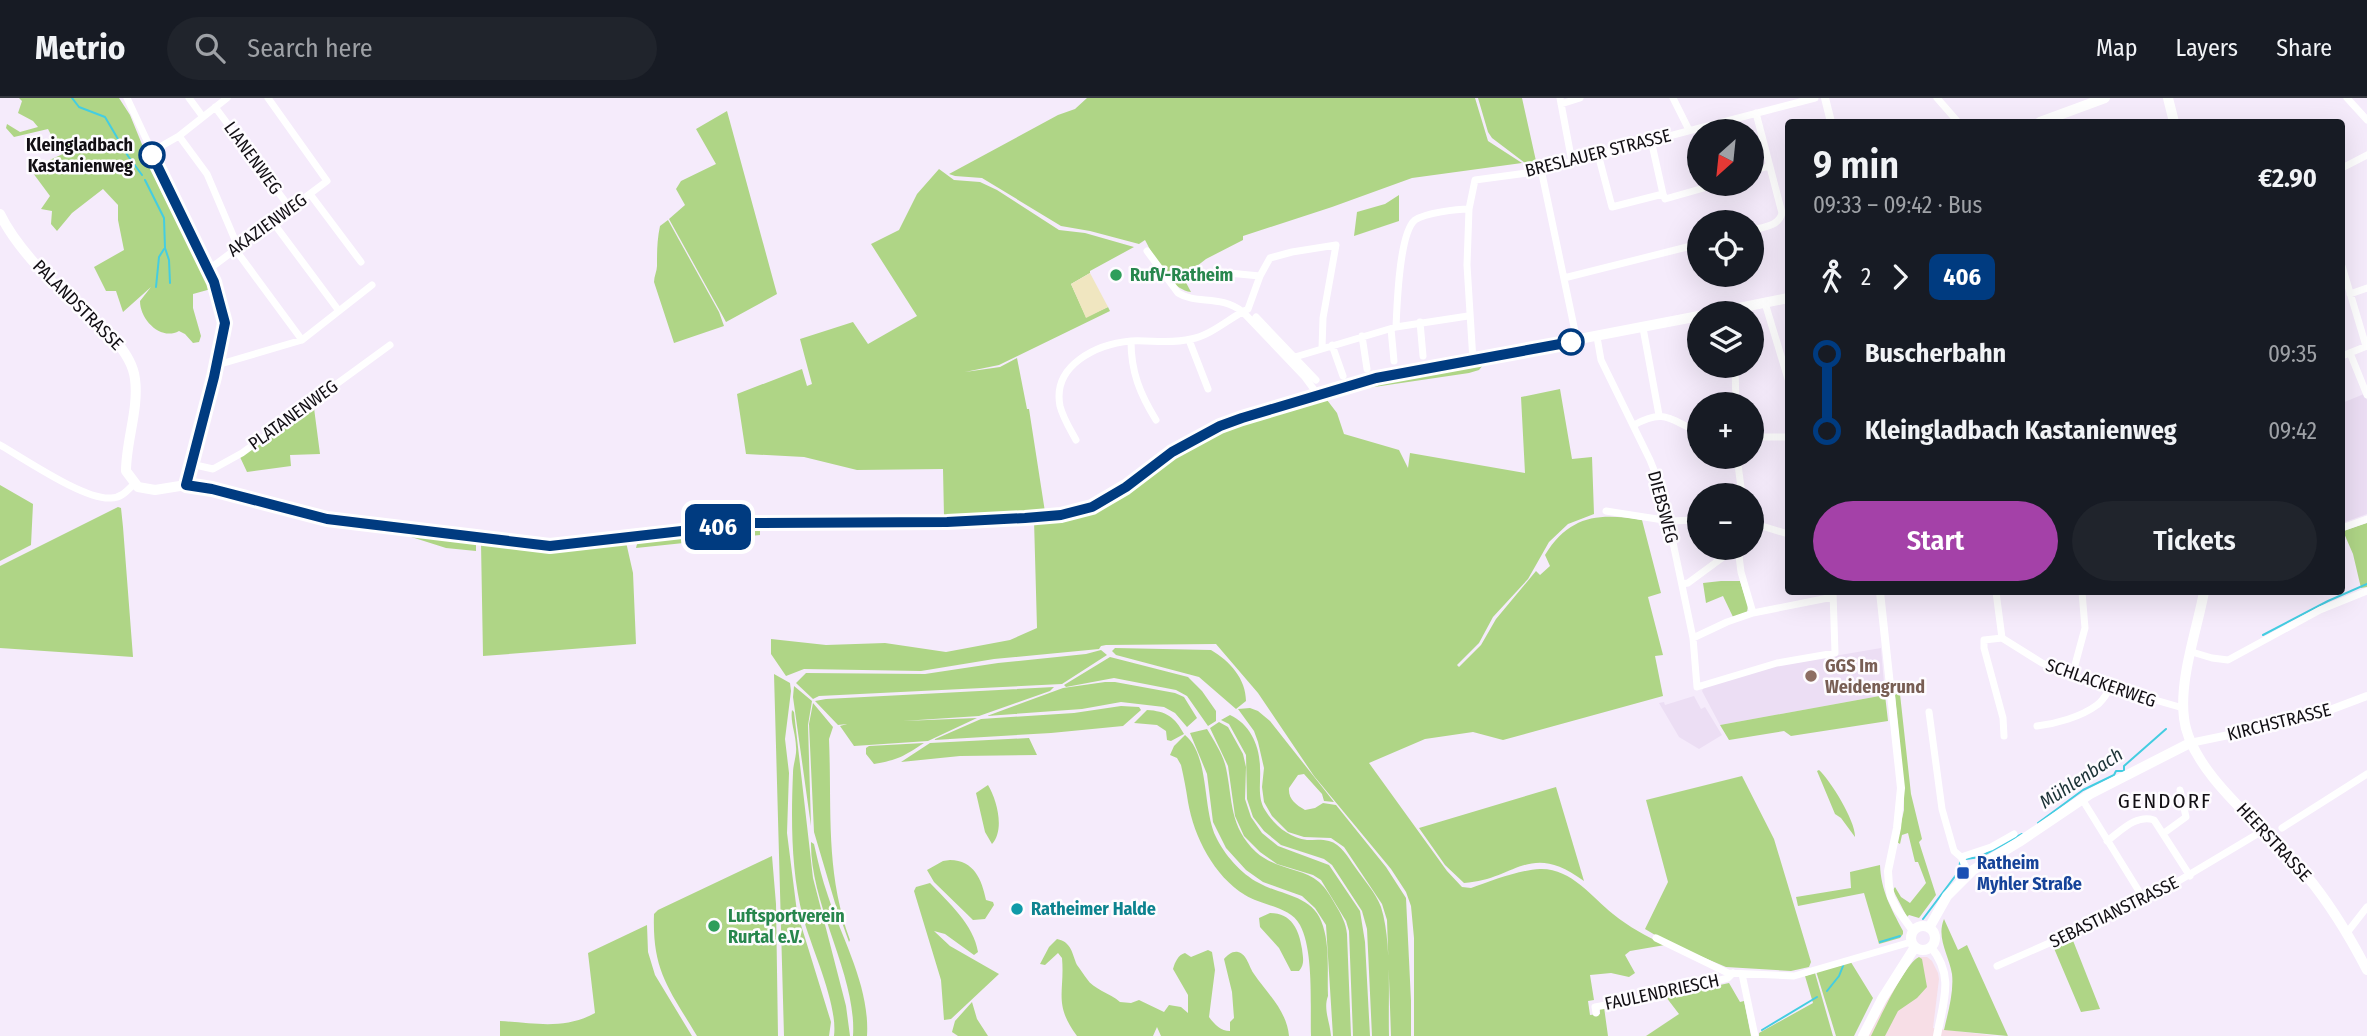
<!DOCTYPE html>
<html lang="en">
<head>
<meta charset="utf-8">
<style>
	body { margin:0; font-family:"Fira Sans Condensed",sans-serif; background:#20242c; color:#f1f3f6; height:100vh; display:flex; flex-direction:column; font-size:26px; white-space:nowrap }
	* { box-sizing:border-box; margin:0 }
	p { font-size:23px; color:#9ea1a6 }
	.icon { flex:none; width:38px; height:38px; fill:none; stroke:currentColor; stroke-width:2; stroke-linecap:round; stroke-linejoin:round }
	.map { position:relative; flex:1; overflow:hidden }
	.details { position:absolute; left:1785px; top:21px; width:560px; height:476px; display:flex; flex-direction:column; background:#171b24; border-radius:7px; box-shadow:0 7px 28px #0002 }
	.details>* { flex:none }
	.badge { padding:0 14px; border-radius:10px; font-size:24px; line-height:46px }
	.needle { width:46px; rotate:207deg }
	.fabs { position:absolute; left:1687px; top:21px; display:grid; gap:14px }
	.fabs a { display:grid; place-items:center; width:77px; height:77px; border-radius:50%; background:#171b24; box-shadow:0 7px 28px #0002; font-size:35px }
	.map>.badge { position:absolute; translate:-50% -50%; box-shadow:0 0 0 4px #fff }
	.legs { display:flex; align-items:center; gap:10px; height:77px; padding:0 28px; font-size:23px }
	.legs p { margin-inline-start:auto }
	.headline { display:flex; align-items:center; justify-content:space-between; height:119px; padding:0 28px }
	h1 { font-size:38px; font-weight:600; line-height:52px }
	.button { display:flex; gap:14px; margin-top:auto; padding:14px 28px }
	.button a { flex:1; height:80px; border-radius:42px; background:#a441a8; color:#fff; font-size:28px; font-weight:600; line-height:80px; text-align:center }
	.button a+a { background:#20242c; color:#f1f3f6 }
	ul { padding:0 28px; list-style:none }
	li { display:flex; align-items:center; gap:24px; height:77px; font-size:26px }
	li i { display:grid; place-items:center; width:10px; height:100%; margin:0 9px; background:currentColor }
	li i::after { content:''; width:18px; height:18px; margin:-9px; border:5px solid; border-radius:50%; background:#171b24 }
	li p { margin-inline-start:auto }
	li:first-child i { background:linear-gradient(#0000 50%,currentColor 0) }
	li:last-child i { background:linear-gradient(currentColor 50%,#0000 0) }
	header { display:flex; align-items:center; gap:42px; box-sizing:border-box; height:98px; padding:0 35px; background:#171b24; border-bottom:2px solid #363941 }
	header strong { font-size:33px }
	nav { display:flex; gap:38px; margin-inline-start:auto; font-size:24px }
	.search { width:490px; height:63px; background:#20242c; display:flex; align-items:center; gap:18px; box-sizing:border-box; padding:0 24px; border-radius:38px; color:#9ea1a6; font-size:26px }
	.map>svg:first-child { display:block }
	.commercial { fill:#f7dee6 }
	.built { fill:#ecdef4 }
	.green { fill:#afd586 }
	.sand { fill:#f0e6c0 }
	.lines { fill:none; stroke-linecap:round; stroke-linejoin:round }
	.stream { stroke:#44cde1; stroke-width:2 }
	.minor { stroke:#fff; stroke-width:7 }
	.tertiary { stroke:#fff; stroke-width:8 }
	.secondary { stroke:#fff; stroke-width:10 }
	.line-1-casing { stroke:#fff; stroke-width:16 }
	.line-1 { stroke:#003b80; stroke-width:10 }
	.stop-1-dot { fill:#fff; stroke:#003b80; stroke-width:3.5 }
	.leisure-dot { fill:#2e9e5b; stroke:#fefcff; stroke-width:2.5 }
	.education-dot { fill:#8d6e63; stroke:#fefcff; stroke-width:2.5 }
	.transit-dot { fill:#1a4fb4; stroke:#fefcff; stroke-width:2.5 }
	.culture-dot { fill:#0f9aa8; stroke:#fefcff; stroke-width:2.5 }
	.labels { text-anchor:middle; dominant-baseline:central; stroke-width:5; stroke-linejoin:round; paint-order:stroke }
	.stop-label { font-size:18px; font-weight:bold; fill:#120f14; stroke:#fefcff; text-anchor:end }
	.street-label { font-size:18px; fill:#120f14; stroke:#fefcff }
	.leisure-label { font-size:18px; font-weight:bold; fill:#27864d; stroke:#fefcff; text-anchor:start }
	.education-label { font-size:18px; font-weight:bold; fill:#785e54; stroke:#fefcff; text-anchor:start }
	.transit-label { font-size:18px; font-weight:bold; fill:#164399; stroke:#fefcff; text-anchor:start }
	.culture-label { font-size:18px; font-weight:bold; fill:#0d838f; stroke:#fefcff; text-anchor:start }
	.water-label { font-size:19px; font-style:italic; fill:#1b3236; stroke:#fefcff }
	.quarter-label { font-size:21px; letter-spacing:2px; fill:#120f14; stroke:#fefcff }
</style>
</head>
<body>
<header>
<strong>Metrio</strong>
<div class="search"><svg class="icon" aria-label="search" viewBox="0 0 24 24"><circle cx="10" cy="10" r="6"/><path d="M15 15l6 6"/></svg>Search here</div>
<nav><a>Map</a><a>Layers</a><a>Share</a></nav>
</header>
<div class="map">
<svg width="2367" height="938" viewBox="0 0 2367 938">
	<rect width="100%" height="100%" fill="#f5ebfb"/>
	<!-- commercial -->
	<path class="commercial" d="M1920 859H1927L1932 863 1938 875 1939 881 1933 930 1995 938H1868L1894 889 1915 861Z"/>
	<!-- built -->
	<path class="built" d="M2364 296 2367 302V416L2342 425V305Z
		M1881 550 1885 597 1720 627 1702 593 1704 589 1775 568Z
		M1694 598 1701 611 1705 609 1722 637 1699 651 1679 639 1659 605 1664 604 1665 607Z"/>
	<!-- green -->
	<path class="green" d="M19 0H119L130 17 161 93 211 191 193 196V210L201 238 199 244 193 245 185 236 179 233C161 243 140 222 140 203L151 189 123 214 116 193H106L94 169 124 152 118 122V107L103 91 72 115 57 133 51 126 52 113 41 111 50 98 30 71 65 55C60 45 52 40 48 31L14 39 6 30 7 26 20 34 38 29 33 23 18 15 22 3Z
		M1087 0H1475L1488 43 1522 65 1412 80 1332 109 1243 138V142L1206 161 1183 179 1191 194C1169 191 1154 159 1145 142L1139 146 1090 133 1061 128 982 80 955 78 949 76 1058 17 1075 11Z
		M1478 0H1522L1536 63 1525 65 1492 40 1488 34Z
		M727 13 777 196 726 224 669 121 685 107 676 91 681 83 716 66 696 31Z
		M939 71 954 82 980 84 997 92 1059 132 1085 135 1134 149 1090 173V175L1071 186 1086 219 1108 209 1110 213 999 267 965 274 1000 269 1017 260 1027 311H1029L1045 414 944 418 943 371 857 372 804 359 746 356 737 296 802 271 807 288 812 286 800 241 853 224 868 246 917 218 871 146 899 132 917 96Z
		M1399 97V123L1354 138 1357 114 1385 106Z
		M668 122 719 214 724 228 674 245 654 184C654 178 657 173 657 168 657 154 657 142 660 128Z
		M1483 267 1479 272 1469 275 1347 293 1368 285Z
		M1560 291 1572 361 1592 359 1594 416 1568 426 1549 444 1528 481 1493 519 1479 545 1457 567 1459 569 1481 547 1496 521 1536 473 1540 477 1550 468 1545 457C1570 417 1599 415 1642 422L1661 495 1648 499 1663 557 1655 558 1663 598 1503 642 1473 634 1425 641 1369 665 1447 773 1462 789 1471 790C1491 783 1519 772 1540 771 1571 770 1592 799 1613 816 1629 829 1646 838 1665 847L1630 853 1625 857 1635 875 1629 879 1611 875 1590 877 1594 902 1588 903 1590 917 1600 916V909H1604L1608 938H1414V840L1411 808 1406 794 1391 771 1314 678 1258 595 1216 546 1106 547 1101 548 1099 551 994 561 921 573 804 571 786 578 771 556V541L826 547 885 545 946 554 1010 542 1037 530 1034 422C1093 429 1154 369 1204 341 1240 320 1284 311 1324 298L1337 315 1344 336 1399 352 1408 370 1410 355 1525 375 1521 299Z
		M314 310 320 356 290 357 291 368 247 374 240 359Z
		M0 387 33 406 31 447 0 463Z
		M118 409 121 410 123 429 133 559 0 550V468Z
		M2367 425V489L2361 490 2353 456 2343 433Z
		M343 427 476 444V453L446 450 405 437Z
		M735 430H760V437L636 450 638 442Z
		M626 444 633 475 636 546 483 558 481 445 542 450Z
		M1721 483H1740L1748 508 1747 514 1733 519 1723 498 1706 505 1703 485Z
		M1115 550 1211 552C1230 563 1246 581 1246 603L1236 611 1199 579 1116 557 1112 553Z
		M1101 552 1107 557 1062 586 819 598 813 601 796 585 806 575 925 576 998 565 1086 556Z
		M1110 559 1188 579 1202 593 1216 613V623L1208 628 1187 598 1176 592 1114 580 1066 589 1064 587Z
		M774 576 790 585 791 593 785 641 789 675 787 735 797 814 831 924 829 938H784Z
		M1105 584H1115L1175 595 1184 599 1197 620 1187 629 1175 615 1164 609 1121 604 1082 611 987 618 1063 590Z
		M1899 587 1911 696 1922 741 1919 744 1936 797 1919 820 1909 817 1907 819 1893 792 1895 789 1901 799 1910 805 1926 785 1918 764H1915L1908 735 1902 737 1900 746 1897 744 1904 712V692L1894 588Z
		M794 588 812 603 808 627 811 728 793 599Z
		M1054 589 1050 593 979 618 903 623 977 620 928 643 854 648 840 628 847 626 838 627 815 603 826 601Z
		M1885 597 1888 623 1791 638 1784 633 1729 642 1720 627Z
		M813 605 833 629 829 641C832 712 825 774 850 842L849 844 835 805 814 734 809 626Z
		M1121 608 1139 609 1141 612 1123 628 1051 635 933 642 981 621 1074 615Z
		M1250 610 1258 613 1270 623 1334 704 1324 703 1322 696 1304 676 1298 677 1289 690C1288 701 1296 707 1305 712L1315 710 1323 705 1336 707 1386 769 1406 800 1411 903V938H1391L1387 822 1382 806 1344 749 1331 740 1304 739 1288 734 1272 718 1264 704 1262 689 1264 670 1258 644 1254 633 1238 611Z
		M792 612 794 614 813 780 846 908 850 938H834C838 906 812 852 803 819 791 774 791 722 793 675 793 666 797 657 796 649 796 636 790 624 792 612Z
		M1147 612C1166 613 1175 619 1184 636L1171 643 1167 642 1166 633 1157 627 1134 625Z
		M1230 617C1250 626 1260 648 1260 670 1261 684 1257 699 1265 712 1274 727 1289 740 1307 742 1314 742 1322 741 1329 743 1341 746 1348 759 1355 769 1363 781 1376 795 1381 809 1392 843 1388 901 1389 938H1372L1367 831 1362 813 1332 767 1324 761 1281 747 1264 733 1253 719 1247 701 1246 657 1229 626 1221 622Z
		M1219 624 1228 629 1243 656 1246 669 1245 701 1251 719 1262 735 1278 748 1329 767 1360 813 1365 844 1370 938H1353L1349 833 1346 823 1321 782 1313 777 1277 766 1260 754 1244 738 1235 718 1228 668 1210 630Z
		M1207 631C1214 643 1223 656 1226 670 1233 703 1229 728 1256 754 1276 772 1303 770 1319 784 1326 790 1331 799 1335 806 1341 816 1346 825 1347 836L1351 938H1333L1326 827 1315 810 1302 798 1263 784 1246 772 1226 750 1213 724 1207 676 1190 635Z
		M1185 637C1210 658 1202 710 1216 739 1224 756 1241 776 1259 785 1282 798 1314 797 1323 828 1330 850 1327 876 1328 898 1323 911 1330 924 1331 938H1311C1310 908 1314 853 1300 827 1290 808 1262 808 1245 797 1214 778 1194 739 1188 704 1186 691 1184 680 1181 667L1177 660 1170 657 1174 648Z
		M1029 640 1037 657 960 658 901 664 930 645Z
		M924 645C904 658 898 662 874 666L866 656V650L869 648Z
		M1819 672C1831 683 1856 724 1855 739L1841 720 1835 716 1817 673Z
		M1742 678 1774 741 1811 864 1809 869 1791 873 1726 869 1667 844 1645 831 1668 784 1646 702Z
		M988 687C997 702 1005 732 992 746L985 734 976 695Z
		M1556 689 1584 783C1529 742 1516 782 1464 785L1445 767 1419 730Z
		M811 744 814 746C818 764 822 781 828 798 843 843 870 889 867 938H853C857 877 810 808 811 744Z
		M772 758 776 806 778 938H697C669 891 652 873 654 816L658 812Z
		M950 762C974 762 982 782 986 802L993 804 994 807 985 821 973 822 934 784 927 772 943 763Z
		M1880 767C1881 793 1891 810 1903 833V836L1900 840 1879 846 1864 795 1798 808 1796 799 1851 790 1850 774Z
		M930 785C948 804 974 827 978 854L974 857 945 836 934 833 950 848 999 876 951 921 944 922 941 882 914 793 916 789Z
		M1270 815C1292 815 1299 832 1302 851 1303 860 1305 866 1299 873H1291L1279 850 1260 829 1259 820Z
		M1944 821 1958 852 1967 847 2008 938 1944 932C1948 914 1954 894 1952 876 1949 857 1936 840 1944 821Z
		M647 827 648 854 655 877 692 938H500V923C535 925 564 932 595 915L588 855Z
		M2072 840 2100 911 2081 914 2053 848Z
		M1057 841C1072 844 1072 856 1077 867 1080 871 1084 877 1087 881 1093 891 1110 895 1120 904L1131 905 1139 902 1164 914 1169 907 1181 909 1188 915V897L1173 871C1175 864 1178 857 1185 855L1191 859 1208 852 1212 854 1215 872 1209 919C1215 927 1221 933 1230 933V924L1234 920 1232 894 1224 861C1228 857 1232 853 1238 854 1247 856 1249 869 1254 876 1267 895 1287 913 1289 938H1161L1157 929 1153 938H1077C1053 906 1065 894 1062 860L1058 855 1045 867 1040 866 1049 849Z
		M1919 859 1922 861 1927 889 1917 900 1898 913 1885 938H1871C1879 922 1905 865 1919 859Z
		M1849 861 1873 900 1854 938H1836L1816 873Z
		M1815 875 1833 938H1759V935L1813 905 1805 878Z
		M1729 885 1740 904 1744 903 1751 938H1646L1679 916 1666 899Z
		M972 904 977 921 988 938H958L952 934 955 923Z"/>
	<!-- sand -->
	<path class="sand" d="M1090 175 1108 209 1086 220 1071 186Z"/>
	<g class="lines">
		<!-- stream -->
		<path class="stream" d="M72 0 79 9 105 19 128 58 142 77
			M145 82 164 120 165 150 169 162 170 185
			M156 189 159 159 164 151
			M2263 537 2328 503 2367 486
			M2038 725 2083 692 2114 677 2116 673H2124V668L2166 631
			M1966 761 1980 759 2022 736
			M1923 821 1959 773 1960 764
			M1880 844 1900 838
			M1827 893 1839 878 1843 868
			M1762 932 1817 899"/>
		<!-- minor -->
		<path class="minor" d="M127 0 213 184 225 225 214 280 186 387
			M189 0 203 19
			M1560 0 1572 64
			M1673 0 1689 32
			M1937 0 1958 24
			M2347 0 2367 22
			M1561 6 1580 0
			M215 9 290 110
			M179 38 207 76 238 149
			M1651 42 1663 96
			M151 54 179 38 227 0
			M1598 56 1612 109 1663 96 1665 101 1718 86
			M2342 70 2367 57
			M1541 71 1577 243
			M1752 73 1769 68
			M310 96 361 164
			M272 123 339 213
			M1752 132C1764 129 1779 128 1782 115L1756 15
			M235 151 302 242
			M1147 153 1178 195C1197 207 1220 196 1243 214L1304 278 1318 297
			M2342 168 2366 248
			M208 172 327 83 268 0
			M1218 174 1260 178
			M1564 180 1699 146
			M2350 196 2367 190
			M1765 205 1788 281
			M1256 219 1316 282
			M1420 224 1423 258
			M1396 229C1397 208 1399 135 1415 122 1425 115 1457 111 1469 111
			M1643 230 1659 317
			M1391 231 1394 263
			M1362 238 1367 271
			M1597 239 1601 262 1650 362 1662 392 1693 540 1697 589 1777 565 1835 555 1833 494
			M1189 242 1208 291
			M1131 243C1131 274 1140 296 1156 322
			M1332 247 1343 278
			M2350 255 2367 297
			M2342 258 2367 248
			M1295 259 1396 229 1468 218
			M1473 263 1467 167 1469 111 1475 82 1527 75 1815 0
			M217 267 302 242 372 187
			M1735 268 1736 306
			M1634 327C1665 310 1670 322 1699 334
			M1752 339H1788
			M1076 342C1070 331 1063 320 1060 308 1052 267 1097 246 1131 243 1150 242 1172 246 1191 241 1212 237 1229 220 1248 211L1260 178 1270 160 1292 154 1336 147 1323 220 1322 250
			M0 347C25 361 84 402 111 400 121 400 127 393 134 386
			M1737 359 1742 397
			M191 366 213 371 242 355 390 247
			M1606 413 1670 423 1699 422
			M1752 425 1788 436
			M2342 430 2367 421
			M1738 450 1741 474 1753 515
			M1682 486 1688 485 1730 454 1738 451
			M1996 494 2002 540
			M1693 540 1727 524 1753 515 1833 499
			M2192 554 2212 560 2228 562 2320 512 2367 493
			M2072 578 2085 530 2082 494
			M1929 614 1942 711 1954 753 1961 759 1969 776
			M2037 628C2055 626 2081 619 2097 607 2103 603 2107 595 2111 589
			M2004 638 2003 620 1984 550V542L2002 540 2042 565 2072 578 2183 610
			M2082 701 2145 803
			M2282 730 2367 676
			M2164 735 2186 719 2180 692
			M2107 743C2121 733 2136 716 2154 722L2190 778
			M1961 759 1991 749 2014 736
			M2346 836 2367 809
			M1656 840 1728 875 1794 878 1911 844
			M1997 868 2145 803 2264 732
			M1742 876 1755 938
			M1596 915 1595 909 1657 898 1728 880 1733 875"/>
		<!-- tertiary -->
		<path class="tertiary" d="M1825 0 1831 24
			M1880 494 1901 690 1897 730 1888 773 1889 788 1891 799 1897 811 1913 833
			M2190 645 2306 621 2367 598
			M1931 849C1955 878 1943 904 1937 938"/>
		<!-- secondary -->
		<path class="secondary" d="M2168 0 2174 24
			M2040 24 2105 0
			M0 116C13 143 35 167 56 188 82 213 131 245 135 281 139 311 126 343 126 373L138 389 155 392 186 387 212 391 327 421 550 448 752 425 947 424 1061 417 1092 409 1126 389 1172 354 1199 339 1242 320 1376 280 1699 218
			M1714 215 1788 200
			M2204 494C2197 532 2179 581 2184 620 2190 676 2270 734 2306 777 2330 806 2350 839 2367 872
			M1911 840a12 12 0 1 1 24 0a12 12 0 1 1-24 0Z
			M1929 830 1947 798 1973 772 2019 744 2090 696 2190 645
			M1863 938 1882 901 1915 849"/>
	</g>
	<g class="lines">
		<defs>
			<path id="line-1" d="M152 57 214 184 225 225 214 279 186 387 212 391 327 421 550 448 752 425 947 424 1025 420 1061 417 1092 409 1126 389 1172 354 1220 328 1242 320 1376 280 1571 244"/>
		</defs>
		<!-- line-1 casing -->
		<use href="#line-1" class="line-1-casing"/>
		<!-- line-1 -->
		<use href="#line-1" class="line-1"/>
	</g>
	<!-- markers -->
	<g class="stop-1-dot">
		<circle cx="152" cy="57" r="12"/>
		<circle cx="1571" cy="244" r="12"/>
	</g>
	<g class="leisure-dot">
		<circle cx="1116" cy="177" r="7"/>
		<circle cx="714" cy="828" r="7"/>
	</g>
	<circle class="education-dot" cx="1811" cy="578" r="7"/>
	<rect class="transit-dot" x="1956" y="768" width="14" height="14" rx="3.5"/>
	<circle class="culture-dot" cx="1017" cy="811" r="7"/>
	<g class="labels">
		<!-- stop labels -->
		<g class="stop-label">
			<text x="133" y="47">Kleingladbach<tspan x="133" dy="21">Kastanienweg</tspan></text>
		</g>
		<!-- street labels -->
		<g class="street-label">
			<text transform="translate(1598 55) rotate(-14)">BRESLAUER STRASSE</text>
			<text transform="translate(253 60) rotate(54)">LIANENWEG</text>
			<text transform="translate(267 127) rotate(-36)">AKAZIENWEG</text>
			<text transform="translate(78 207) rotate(45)">PALANDSTRASSE</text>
			<text transform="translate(293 317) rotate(-36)">PLATANENWEG</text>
			<text transform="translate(1663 409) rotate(75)">DIEBSWEG</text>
			<text transform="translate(2101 585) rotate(19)">SCHLACKERWEG</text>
			<text transform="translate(2279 624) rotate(-14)">KIRCHSTRASSE</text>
			<text transform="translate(2274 744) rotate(47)">HEERSTRASSE</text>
			<text transform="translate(2114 814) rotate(-26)">SEBASTIANSTRASSE</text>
			<text transform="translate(1662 894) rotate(-12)">FAULENDRIESCH</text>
		</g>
		<!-- leisure labels -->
		<g class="leisure-label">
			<text x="1130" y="177">RufV-Ratheim</text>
			<text x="728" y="818">Luftsportverein<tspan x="728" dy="21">Rurtal e.V.</tspan></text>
		</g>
		<!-- education labels -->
		<g class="education-label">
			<text x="1825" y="568">GGS Im<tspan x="1825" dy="21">Weidengrund</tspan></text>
		</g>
		<!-- transit labels -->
		<g class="transit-label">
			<text x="1977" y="765">Ratheim<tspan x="1977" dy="21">Myhler Straße</tspan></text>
		</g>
		<!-- culture labels -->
		<g class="culture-label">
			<text x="1031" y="811">Ratheimer Halde</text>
		</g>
		<!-- water labels -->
		<g class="water-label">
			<text transform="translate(2081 680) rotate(-33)">Mühlenbach</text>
		</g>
		<!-- quarter labels -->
		<g class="quarter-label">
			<text x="2165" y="703">GENDORF</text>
		</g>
	</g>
</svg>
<div class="fabs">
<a><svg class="needle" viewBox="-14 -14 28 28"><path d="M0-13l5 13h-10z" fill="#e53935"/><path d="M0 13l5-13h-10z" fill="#9ea1a6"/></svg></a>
<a><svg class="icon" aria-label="locate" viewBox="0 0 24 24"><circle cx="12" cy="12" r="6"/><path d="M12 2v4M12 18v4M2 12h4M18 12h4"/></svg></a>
<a><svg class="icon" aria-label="layers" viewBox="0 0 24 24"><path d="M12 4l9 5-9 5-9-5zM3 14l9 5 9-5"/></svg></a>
<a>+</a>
<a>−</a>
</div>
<b class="badge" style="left:718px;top:429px;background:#003b80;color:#fff">406</b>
<section class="details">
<div class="headline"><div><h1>9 min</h1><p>09:33 – 09:42 · Bus</p></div><b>€2.90</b></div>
<div class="legs"><svg class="icon" aria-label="walk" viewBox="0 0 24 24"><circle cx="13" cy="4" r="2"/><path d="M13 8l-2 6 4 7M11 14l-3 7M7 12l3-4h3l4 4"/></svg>2<svg class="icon" aria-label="forward" viewBox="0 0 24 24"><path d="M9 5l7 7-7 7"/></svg><b class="badge" style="background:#003b80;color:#fff">406</b></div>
<ul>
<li><i style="color:#003b80"></i><b>Buscherbahn</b><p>09:35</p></li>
<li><i style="color:#003b80"></i><b>Kleingladbach Kastanienweg</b><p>09:42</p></li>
</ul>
<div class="button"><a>Start</a><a>Tickets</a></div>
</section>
</div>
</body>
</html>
